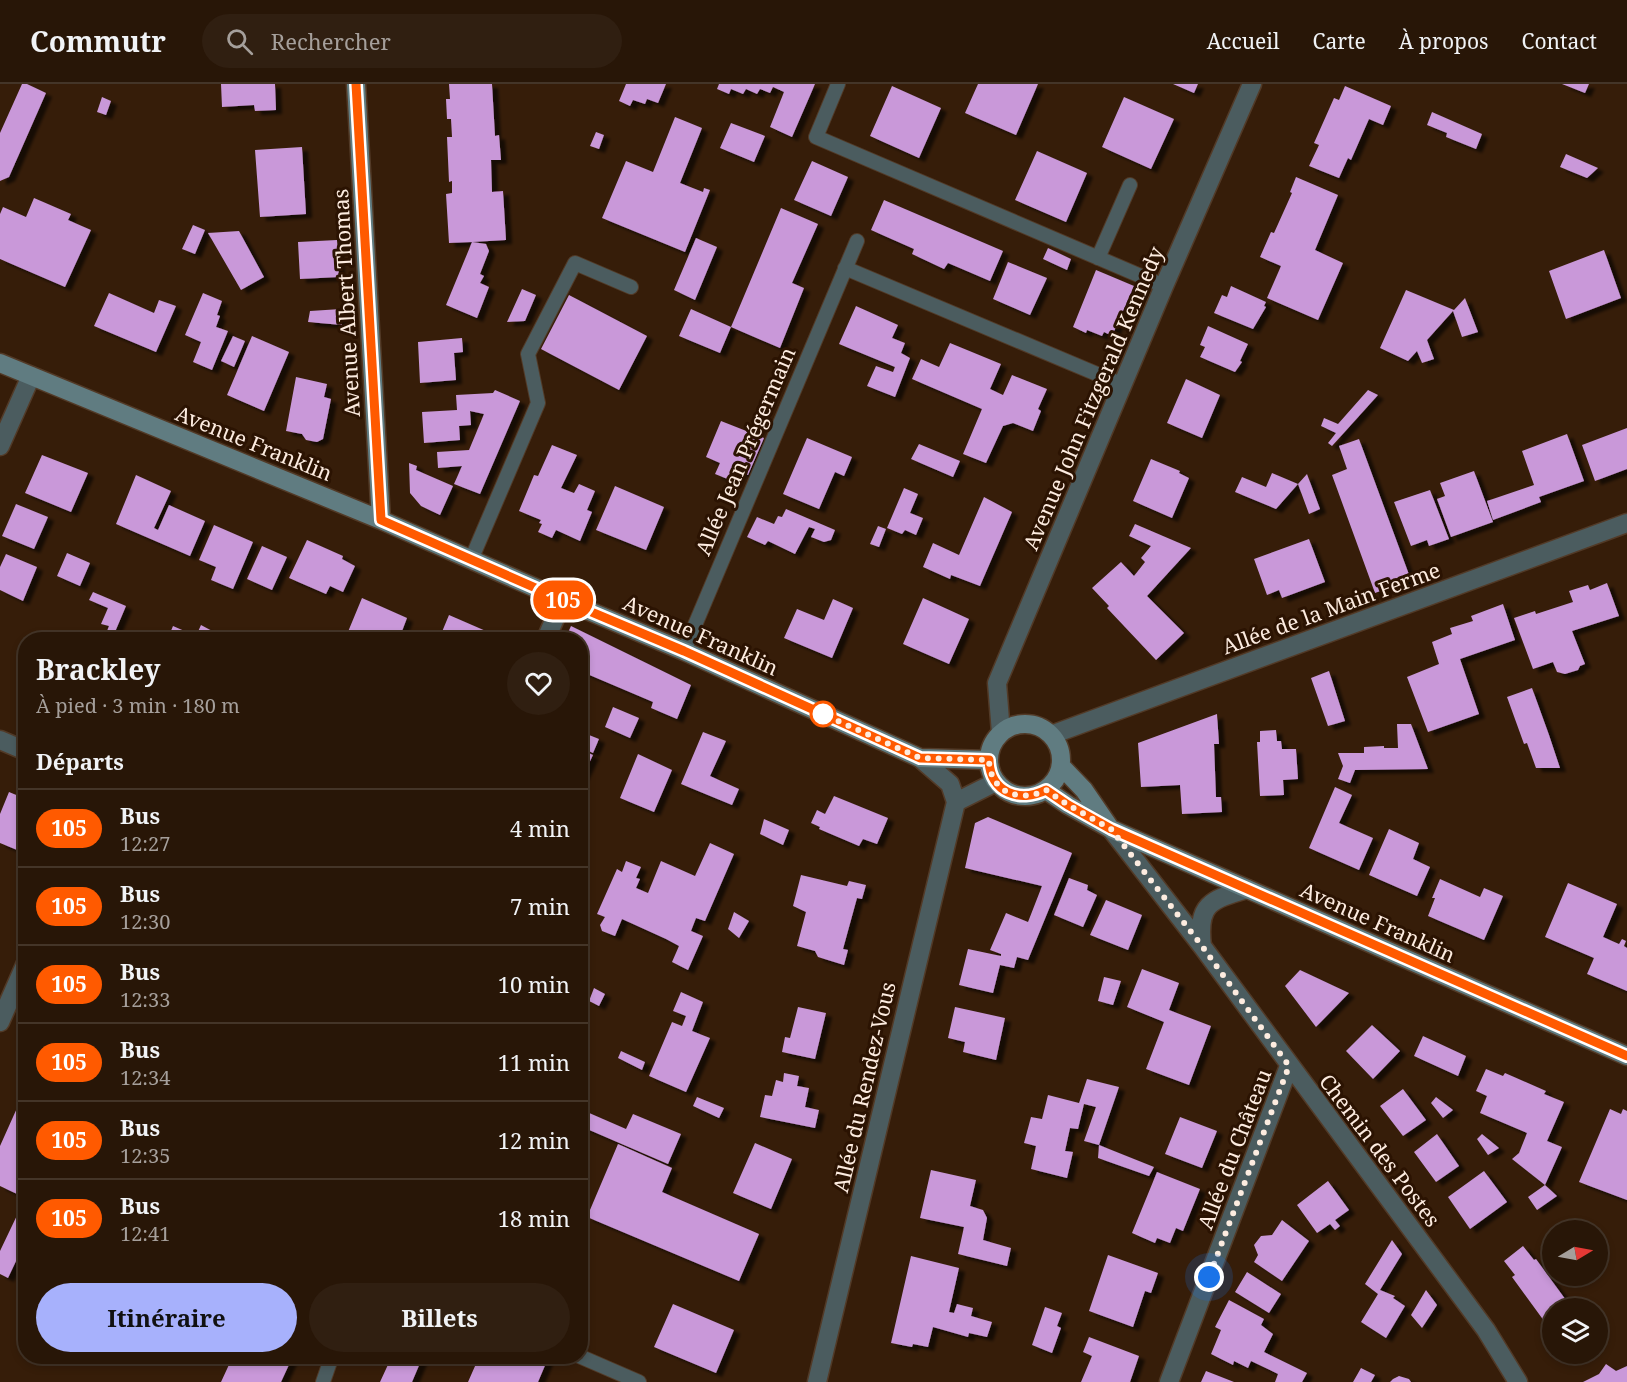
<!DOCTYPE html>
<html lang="fr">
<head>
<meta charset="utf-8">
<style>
	body { margin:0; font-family:"Noto Serif",serif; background:#301f11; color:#f1f3f6; height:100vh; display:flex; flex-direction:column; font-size:22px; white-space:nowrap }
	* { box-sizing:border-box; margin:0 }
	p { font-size:20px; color:#a59f9b }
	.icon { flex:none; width:33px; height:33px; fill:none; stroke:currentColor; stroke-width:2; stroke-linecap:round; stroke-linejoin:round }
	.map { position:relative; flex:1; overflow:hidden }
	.drawer { position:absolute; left:18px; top:548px; width:570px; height:732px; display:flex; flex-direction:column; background:#281607; border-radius:24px; box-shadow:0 3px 9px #0003,0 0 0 2px #443528 }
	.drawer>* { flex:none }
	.badge { padding:0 12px; border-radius:20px; font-size:21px; line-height:39px }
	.needle { width:39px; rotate:80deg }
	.controls { position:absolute; left:1542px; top:1136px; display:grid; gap:12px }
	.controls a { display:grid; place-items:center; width:66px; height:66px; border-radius:50%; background:#281607; box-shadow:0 3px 9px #0003,0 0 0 2px #443528; font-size:30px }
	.you { position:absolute; width:30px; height:30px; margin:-15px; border:4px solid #fff; border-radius:50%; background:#1a73e8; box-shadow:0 0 0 9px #1a73e833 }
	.map>.badge { position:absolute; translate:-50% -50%; box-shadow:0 0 0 3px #fff }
	h2 { padding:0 18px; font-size:22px; line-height:54px }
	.round { display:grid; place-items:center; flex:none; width:63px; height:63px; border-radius:32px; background:#301f11 }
	.overview { display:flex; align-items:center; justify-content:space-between; height:102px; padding:0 18px }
	h1 { font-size:28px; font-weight:700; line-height:45px }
	.cta { display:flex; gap:12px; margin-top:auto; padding:12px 18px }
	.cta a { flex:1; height:69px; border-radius:36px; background:#a7b1fc; color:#111; font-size:24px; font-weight:700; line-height:69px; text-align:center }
	.cta a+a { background:#301f11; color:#f1f3f6 }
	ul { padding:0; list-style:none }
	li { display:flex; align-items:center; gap:18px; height:78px; padding:0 18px; border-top:2px solid #443528 }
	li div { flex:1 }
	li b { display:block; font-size:22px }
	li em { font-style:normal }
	li .badge { min-width:66px; font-weight:700; text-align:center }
	header { display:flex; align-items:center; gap:36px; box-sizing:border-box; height:84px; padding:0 30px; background:#281607; border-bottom:2px solid #443528 }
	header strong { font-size:28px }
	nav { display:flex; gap:33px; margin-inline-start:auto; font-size:21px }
	.search { width:420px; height:54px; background:#301f11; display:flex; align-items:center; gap:15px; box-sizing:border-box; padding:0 21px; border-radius:33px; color:#a59f9b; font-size:22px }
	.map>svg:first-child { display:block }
	.building { fill:#c998d9; filter:url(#shadow) }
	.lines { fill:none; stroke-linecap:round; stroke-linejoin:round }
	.lane-casing { stroke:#523a27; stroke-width:16 }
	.street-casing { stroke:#523a27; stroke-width:21 }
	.secondary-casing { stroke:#523a27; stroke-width:21 }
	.lane { stroke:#4b5c5f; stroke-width:14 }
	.street { stroke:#4b5c5f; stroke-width:18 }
	.secondary { stroke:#607c81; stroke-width:18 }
	.line-casing { stroke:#fff; stroke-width:14 }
	.line { stroke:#ff5a00; stroke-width:9 }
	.walk { stroke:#fdece0; stroke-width:6; stroke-dasharray:0 10.8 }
	.stop-dot { fill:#fff; stroke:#ff5a00; stroke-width:3 }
	.labels { text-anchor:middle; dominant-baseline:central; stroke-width:6; stroke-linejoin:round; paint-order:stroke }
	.street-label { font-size:21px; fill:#fdece0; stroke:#2b1302 }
</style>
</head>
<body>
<header>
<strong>Commutr</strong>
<div class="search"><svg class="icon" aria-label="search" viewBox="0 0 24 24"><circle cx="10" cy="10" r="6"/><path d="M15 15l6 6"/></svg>Rechercher</div>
<nav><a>Accueil</a><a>Carte</a><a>À propos</a><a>Contact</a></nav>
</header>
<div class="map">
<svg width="1627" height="1298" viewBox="0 0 1627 1298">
	<defs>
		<filter id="shadow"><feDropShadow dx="6" dy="4" stdDeviation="1.5" flood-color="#0009"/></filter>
	</defs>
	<rect width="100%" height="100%" fill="#361d09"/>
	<!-- building -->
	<path class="building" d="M22 0H27L46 9 9 93 0 97V49Z
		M221 0H275L276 26 255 27 254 21 222 23Z
		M449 0H492L495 52 499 51 501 76H491L492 108 503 107 506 156 472 158 486 160 489 167 480 190 484 192 480 199 489 203 477 234 446 221 472 158 449 159 446 110 452 109V97L449 98 447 53H452L451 35H447L446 15H450Z
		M626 0H666L658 19 647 15 645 20 633 16 630 22 619 17Z
		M719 0H815L792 53 770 43 784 8 773 3 770 9 760 5 757 10 746 5 743 10 731 5 729 10 717 5Z
		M978 0H1038L1016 51 965 29Z
		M1173 0H1198L1194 9Z
		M1562 0H1589L1585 9Z
		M892 2 941 24 919 74 870 52Z
		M1345 2 1391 22 1383 41 1369 35 1351 76 1348 74 1339 94 1309 82 1319 61 1314 59 1334 14 1339 16Z
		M102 13 111 17 106 31 97 28Z
		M1124 13 1174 35 1151 85 1102 63Z
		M1432 28 1482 50 1476 65 1446 53 1447 49 1427 41Z
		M675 33 702 44 680 99 703 108 704 104 710 106 685 168 602 134 626 77 653 88Z
		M731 39 765 52 754 78 720 64Z
		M596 48 604 51 599 65 590 62Z
		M302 63 306 130 260 133 255 66Z
		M1037 67 1087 89 1066 138 1015 116Z
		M1566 70 1598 84 1587 94 1560 83Z
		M812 77 848 93 831 132 794 116Z
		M1296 93 1338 111 1315 166 1343 179 1318 236 1267 214 1281 182 1260 173 1271 148 1274 149 1292 109 1290 108Z
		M34 114 71 130 68 136 91 146 65 203 0 175V130L3 123 26 133Z
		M884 116 1003 167 990 197 948 179 944 185 912 170 914 165 871 146Z
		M781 124 818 140 792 199 804 204 780 264 731 243 720 269 679 252 691 225 731 243Z
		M193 141 205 146 195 170 182 165Z
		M239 147 264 193 241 206 208 149Z
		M696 154 717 163 695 216 674 206Z
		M337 156 339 193 300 195 298 158Z
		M1048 164 1071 175 1067 186 1043 175Z
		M1604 166 1621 214 1566 235 1549 187Z
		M1008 178 1047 194 1030 231 993 215Z
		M1096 186 1134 202 1112 252 1104 248 1102 252 1087 246 1086 249 1073 243Z
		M1231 202 1266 218 1264 222 1266 223 1253 245 1214 229 1222 211 1227 213Z
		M522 205 536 211 525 237 507 238Z
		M1406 206 1454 226 1465 214 1478 248 1462 253 1453 227 1427 256 1434 275 1422 279 1417 267 1408 277 1380 264Z
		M109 209 154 229 159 216 176 222 156 268 94 242Z
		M203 209 222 217 217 231 220 232 216 243 228 247 212 286 193 278 201 258 185 251Z
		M569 211 647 252 619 306 541 265Z
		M856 222 898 241 892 254 905 259 901 269 910 274 895 313 867 302 876 282 893 288 895 283 839 260Z
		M341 225 342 241 308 238 310 227Z
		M1208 242 1248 260 1240 277 1242 278 1235 288 1200 273 1205 263 1200 261Z
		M233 252 245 257 234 283 221 277Z
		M252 252 289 268 264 327 227 311Z
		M462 254 463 268 454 269 456 296 420 299 418 258Z
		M950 259 1001 280 990 305 1003 311 1012 291 1047 305 1038 325 1041 327 1033 347 1013 339 1003 342 986 379 963 370 982 325 912 295 921 275 939 283Z
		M296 293 327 300 324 313 331 315 323 355 317 358 306 356 302 350 286 347Z
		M1186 295 1220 311 1202 354 1167 339Z
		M495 306 520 317 480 410 454 400 462 382 438 384 437 368 469 366 484 330 470 327 471 341 459 342 460 356 424 359 422 328 457 326 456 311 493 309Z
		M1368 306 1378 311 1332 362 1328 359 1336 349 1321 342 1324 334 1338 340Z
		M721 337 764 354 748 391 740 388 735 398 715 390 720 379 706 373Z
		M1627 344V385L1595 397 1582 361Z
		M1567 350 1584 397 1539 413 1541 418 1493 436 1487 417 1534 401 1522 367Z
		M807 354 852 373 844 392 835 388 819 425 783 410Z
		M1359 355 1411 496 1375 509 1332 391 1347 385 1339 362Z
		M919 360 960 377 953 393 911 375Z
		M552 361 577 371 561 404 574 409 579 400 595 407 587 426 592 428 580 457 556 446 552 454 538 448 542 440 539 439 541 436 519 427 534 391 538 392Z
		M42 371 88 389 71 428 25 409Z
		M1151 375 1180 387 1179 389 1189 394 1172 434 1133 417Z
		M409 379 417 382 416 386 453 402 440 431 421 422 410 409Z
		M1474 387 1493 438 1451 453 1437 415 1445 412 1440 399Z
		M1272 389 1298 400 1276 425 1235 408 1242 393 1266 403Z
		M1307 390 1320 425 1309 430 1298 400Z
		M136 391 171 407 154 444 158 446 169 421 205 437 190 472 116 440Z
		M615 402 664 423 646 466 596 446Z
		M904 404 918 410 910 429 923 434 916 451 905 446 902 450 887 444Z
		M1430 406 1449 455 1429 462 1427 456 1411 462 1394 418Z
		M984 413 1012 428 980 502 951 491 950 495 923 483 933 459 959 471Z
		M16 420 48 433 34 465 2 452Z
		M786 425 835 446 831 456 824 458 811 453 815 445 809 443 795 470 768 457 765 461 747 453 757 433 774 440 778 432 782 433Z
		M1135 440 1191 464 1147 512 1184 549 1156 576 1107 524 1109 522 1092 504 1121 478 1134 492 1145 478 1141 474 1151 462 1129 452Z
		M214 441 253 458 233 505 211 496 216 483 199 476Z
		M878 442 886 445 879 463 870 460Z
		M1309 455 1325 498 1282 514 1279 506 1267 511 1254 475Z
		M307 456 343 472 342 475 355 482 343 508 330 502 326 510 289 494Z
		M262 462 287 473 272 506 247 495Z
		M67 469 90 479 80 502 57 492Z
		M6 470 37 483 23 517 0 506V483Z
		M1607 499 1619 532 1572 547 1585 580 1580 582 1578 586 1565 590 1557 588 1553 578 1533 585 1514 534 1535 527 1536 530 1573 518 1569 507 1588 501 1590 506Z
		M93 508 126 522 112 555H92L95 548 105 552 109 542 101 540 108 524 89 516Z
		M362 514 407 534 399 555H345Z
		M923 514 969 535 949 580 903 560Z
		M833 515 853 524 832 574 784 554 797 525 824 536Z
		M1503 520 1515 556 1460 575 1479 630 1428 648 1407 593 1439 580 1432 558 1452 550 1450 544 1473 537 1471 532Z
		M449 531 495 551 493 555H439Z
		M201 541 214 548 210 555 168 554 173 542 196 552Z
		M571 542 691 601 677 635 651 624 653 618 580 587V555H565Z
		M1329 587 1345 637 1328 642 1311 594Z
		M26 601V620L19 617Z
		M1532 604 1549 651 1560 684H1536L1527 659 1524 660 1507 613Z
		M613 623 639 634 630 654 605 643Z
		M1217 630 1219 660H1214L1216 713H1221L1222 728 1182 730 1180 701 1141 703 1138 659Z
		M1397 640H1411L1428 685 1355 686 1350 699 1338 695 1343 682 1338 669H1364V663L1384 662V664H1398Z
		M1276 646 1277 657H1281L1282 665H1296L1298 695 1283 696 1284 711 1260 712 1257 658H1260V647Z
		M703 648 726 657 710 692 739 705 732 721 681 700Z
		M584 649 599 655 593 669 580 663V657Z
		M580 665 593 671 580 698Z
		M638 670 672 686 654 728 620 714Z
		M1335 703 1352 711 1339 739 1373 754 1359 786 1309 764Z
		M9 708 26 715V761L22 768 0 759V730Z
		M834 712 888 734 877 760 863 755 859 762 819 745 820 743 811 739 817 726 825 730Z
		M988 733 1072 769 1028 876 1017 873 1014 884 1000 881 993 909 959 901 968 865 1001 872V870L990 866 1006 829 1028 838 1042 802 965 784 975 739Z
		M764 735 789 746 783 761 760 750Z
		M1389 745 1419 759 1413 775 1430 783 1417 812 1369 791Z
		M710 759 734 770 705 837 696 834 691 847 703 852 688 886 672 878 679 862 666 855 622 835 615 852 602 847 600 841 605 833 597 830 617 785 622 788 626 777 641 783 636 794 640 795 636 804 648 809 661 777 695 792Z
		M801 791 847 802 849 797 866 801 862 815 857 814 843 865 848 866 844 881 818 873 815 867 797 862 806 828 793 822Z
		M1069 794 1088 801 1087 806 1097 811 1083 843 1054 831Z
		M1440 795 1480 813 1484 804 1503 812 1484 856 1428 832 1435 814H1432Z
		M1568 799 1617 820 1603 853 1619 860 1622 855 1626 857 1624 862 1627 864V907L1587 890 1594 874 1545 853Z
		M1106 816 1142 831 1128 866 1090 851Z
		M734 828 749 837 739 854 728 845Z
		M1142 885 1179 899 1169 926 1211 942 1189 1001 1146 985 1164 938 1127 923Z
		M1300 886 1349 909 1316 943 1285 902Z
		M1104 893 1121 897 1113 921 1098 917Z
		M594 904 605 910 599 922 589 917Z
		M681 908 703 918 692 947 710 954 686 1008 649 992 672 938 682 942 686 932 673 927Z
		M798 923 826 929 815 975 782 968 785 953 790 954Z
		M955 923 1005 934 996 976 963 968 965 958 948 954Z
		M1372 941 1400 967 1373 995 1346 967Z
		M1423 952 1466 972 1458 992 1414 972Z
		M621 967 645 978 642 986 618 974Z
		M1486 985 1503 992 1505 989 1546 1007 1544 1010 1564 1018 1547 1057 1562 1063 1545 1101 1557 1112 1537 1126 1528 1113 1545 1101 1512 1075 1519 1069 1527 1049 1480 1029 1487 1012 1476 1007Z
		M784 989 799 992 797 1002 809 1004 805 1023 819 1026 815 1044 760 1033 765 1011 772 1012 776 996 783 998Z
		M1087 995 1119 1003 1099 1061 1154 1083 1149 1092 1098 1074 1099 1061 1084 1057 1096 1023 1084 1020 1078 1045 1070 1044 1065 1067 1073 1068 1067 1094 1031 1085 1036 1062 1024 1059 1031 1033 1042 1035 1048 1011 1079 1019Z
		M26 1004V1104L20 1102 17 1110 0 1102V1062Z
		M1403 1005 1426 1036 1403 1052 1380 1022Z
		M697 1013 724 1024 719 1034 693 1022Z
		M1436 1013 1453 1026 1443 1034 1431 1019Z
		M580 1025 626 1045 633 1030 681 1050 668 1080 580 1042Z
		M1610 1025 1621 1030 1623 1025 1627 1027V1116L1579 1098Z
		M1180 1033 1217 1047 1202 1084 1165 1070Z
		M1437 1050 1459 1082 1436 1098 1414 1068Z
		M1482 1050 1499 1064 1488 1071 1477 1055Z
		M755 1059 792 1075 771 1125 733 1109Z
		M618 1060 672 1084 662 1108 759 1150 739 1197 587 1133Z
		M931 1086 976 1096 970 1122 983 1126 987 1134 983 1156 1011 1164 1007 1182 958 1170 964 1143 920 1134Z
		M1484 1087 1507 1118 1470 1145 1448 1113Z
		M1157 1088 1200 1105 1183 1147 1176 1144 1170 1159 1157 1154 1155 1159 1132 1149Z
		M1328 1097 1349 1126 1335 1136 1340 1142 1335 1146 1330 1140 1317 1149 1297 1121Z
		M21 1123 26 1124V1179L17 1175 8 1194 0 1190V1167Z
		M1282 1136 1309 1157 1282 1197 1254 1178 1258 1171 1254 1161 1261 1152 1272 1151Z
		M1392 1156 1402 1170 1380 1206 1395 1212 1393 1214 1405 1222 1386 1254 1361 1238 1378 1210 1365 1200Z
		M1523 1162 1534 1176 1536 1175 1571 1223 1552 1224V1237L1547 1241 1512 1193 1515 1191 1504 1177Z
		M1108 1171 1158 1189 1151 1209 1145 1207 1133 1243 1089 1227Z
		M911 1172 959 1184 949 1228 954 1229 957 1220 973 1224 971 1232 992 1238 987 1253 969 1249 968 1253 933 1243 928 1263 913 1260 912 1263 891 1259Z
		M1247 1188 1281 1210 1269 1229 1235 1208Z
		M1426 1206 1437 1221 1422 1244 1411 1231Z
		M1229 1216 1264 1235 1261 1241 1273 1250 1264 1268 1307 1289 1302 1298H1275L1278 1290 1251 1277 1248 1284 1234 1277 1233 1281 1211 1270 1221 1246 1215 1243Z
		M673 1220 734 1246 716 1289 654 1263Z
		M1045 1223 1062 1229 1057 1242 1061 1244 1052 1269 1032 1261Z
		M1089 1253 1139 1272 1130 1298H1081L1092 1272 1083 1268Z
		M233 1272H293L281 1298H221Z
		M392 1272H423L412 1298H380Z
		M484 1272H549L538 1298H468L479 1273 483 1274Z
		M1606 1280 1616 1287 1627 1282V1298H1583L1599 1290Z
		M1361 1284 1375 1291 1371 1298H1353Z
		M1206 1287 1234 1298H1201Z
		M1399 1292 1409 1295 1411 1298H1390L1393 1295Z"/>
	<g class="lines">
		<defs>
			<path id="lane" d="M838 0 816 53 1164 202
				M1098 174 1130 101
				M845 184 1123 301
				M471 476 538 319 528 270 575 179 631 203
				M684 567 857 157
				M579 1272 639 1298
				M323 1298 332 1272"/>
			<path id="street" d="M0 362 31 292
				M546 555 563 516
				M1001 649 997 599 1164 202 1252 0
				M1051 651 1627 439
				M0 656 26 667
				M920 674 950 700 956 718
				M1111 745 1202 862 1486 1246 1518 1298
				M1202 862C1197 820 1210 816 1247 805
				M0 938 26 879
				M817 1298 956 718 996 698
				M1169 1298 1289 982"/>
			<path id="secondary" d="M356 0 381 436
				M0 279 381 436 563 516 684 567 920 674 989 676
				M989 676a36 36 0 1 1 72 0a36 36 0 1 1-72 0Z
				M1061 682 1084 706 1108 741
				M1046 706 1068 721 1111 745 1627 972"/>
		</defs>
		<!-- lane casing -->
		<use href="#lane" class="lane-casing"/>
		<!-- street casing -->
		<use href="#street" class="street-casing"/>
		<!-- secondary casing -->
		<use href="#secondary" class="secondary-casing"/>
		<!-- lane -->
		<use href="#lane" class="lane"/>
		<!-- street -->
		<use href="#street" class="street"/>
		<!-- secondary -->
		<use href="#secondary" class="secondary"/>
	</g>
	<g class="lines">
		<defs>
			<path id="line" d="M356 0 381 436 563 516 684 567 920 674 989 676C990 709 1020 719 1046 706L1068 721 1111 745 1627 972"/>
		</defs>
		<!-- line casing -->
		<use href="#line" class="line-casing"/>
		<!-- line -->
		<use href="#line" class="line"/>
		<!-- walk -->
		<path class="walk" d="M823 630 816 627 920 674 989 676C990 709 1020 719 1046 706L1068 721 1111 745 1202 862 1289 982 1209 1193"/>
	</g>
	<!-- markers -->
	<circle class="stop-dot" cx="823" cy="630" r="12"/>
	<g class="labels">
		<!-- street labels -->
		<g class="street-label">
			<text transform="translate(346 219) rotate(-93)">Avenue Albert Thomas</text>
			<text transform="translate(1093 314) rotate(-67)">Avenue John Fitzgerald Kennedy</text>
			<text transform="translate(254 359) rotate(22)">Avenue Franklin</text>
			<text transform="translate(745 367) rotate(-67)">Allée Jean Prégermain</text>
			<text transform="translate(1331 524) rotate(-20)">Allée de la Main Ferme</text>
			<text transform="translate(701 551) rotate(24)">Avenue Franklin</text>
			<text transform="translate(1378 838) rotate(24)">Avenue Franklin</text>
			<text transform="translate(864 1003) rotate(-77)">Allée du Rendez-Vous</text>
			<text transform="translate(1234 1065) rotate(-69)">Allée du Château</text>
			<text transform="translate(1380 1066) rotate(53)">Chemin des Postes</text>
		</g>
	</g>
</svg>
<div class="controls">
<a><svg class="needle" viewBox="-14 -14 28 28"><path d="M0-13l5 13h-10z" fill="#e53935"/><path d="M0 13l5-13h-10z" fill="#a59f9b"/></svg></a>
<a><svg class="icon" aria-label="layers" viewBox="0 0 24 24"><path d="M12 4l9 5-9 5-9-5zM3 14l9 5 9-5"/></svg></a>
</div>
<div class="you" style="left:1209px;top:1193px"></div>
<b class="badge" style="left:563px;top:516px;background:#ff5a00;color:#fff">105</b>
<section class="drawer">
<div class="overview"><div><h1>Brackley</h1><p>À pied · 3 min · 180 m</p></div><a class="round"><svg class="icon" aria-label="heart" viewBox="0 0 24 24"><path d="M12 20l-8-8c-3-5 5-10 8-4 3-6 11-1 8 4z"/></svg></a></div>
<h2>Départs</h2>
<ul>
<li><span class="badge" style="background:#ff5a00;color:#fff">105</span><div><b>Bus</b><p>12:27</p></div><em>4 min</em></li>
<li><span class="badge" style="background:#ff5a00;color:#fff">105</span><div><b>Bus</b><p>12:30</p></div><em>7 min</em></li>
<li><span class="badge" style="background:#ff5a00;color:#fff">105</span><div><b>Bus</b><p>12:33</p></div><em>10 min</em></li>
<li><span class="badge" style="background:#ff5a00;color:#fff">105</span><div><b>Bus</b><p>12:34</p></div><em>11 min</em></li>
<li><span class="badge" style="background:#ff5a00;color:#fff">105</span><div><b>Bus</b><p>12:35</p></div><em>12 min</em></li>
<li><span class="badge" style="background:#ff5a00;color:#fff">105</span><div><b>Bus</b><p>12:41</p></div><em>18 min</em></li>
</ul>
<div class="cta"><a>Itinéraire</a><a>Billets</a></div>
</section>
</div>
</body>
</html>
